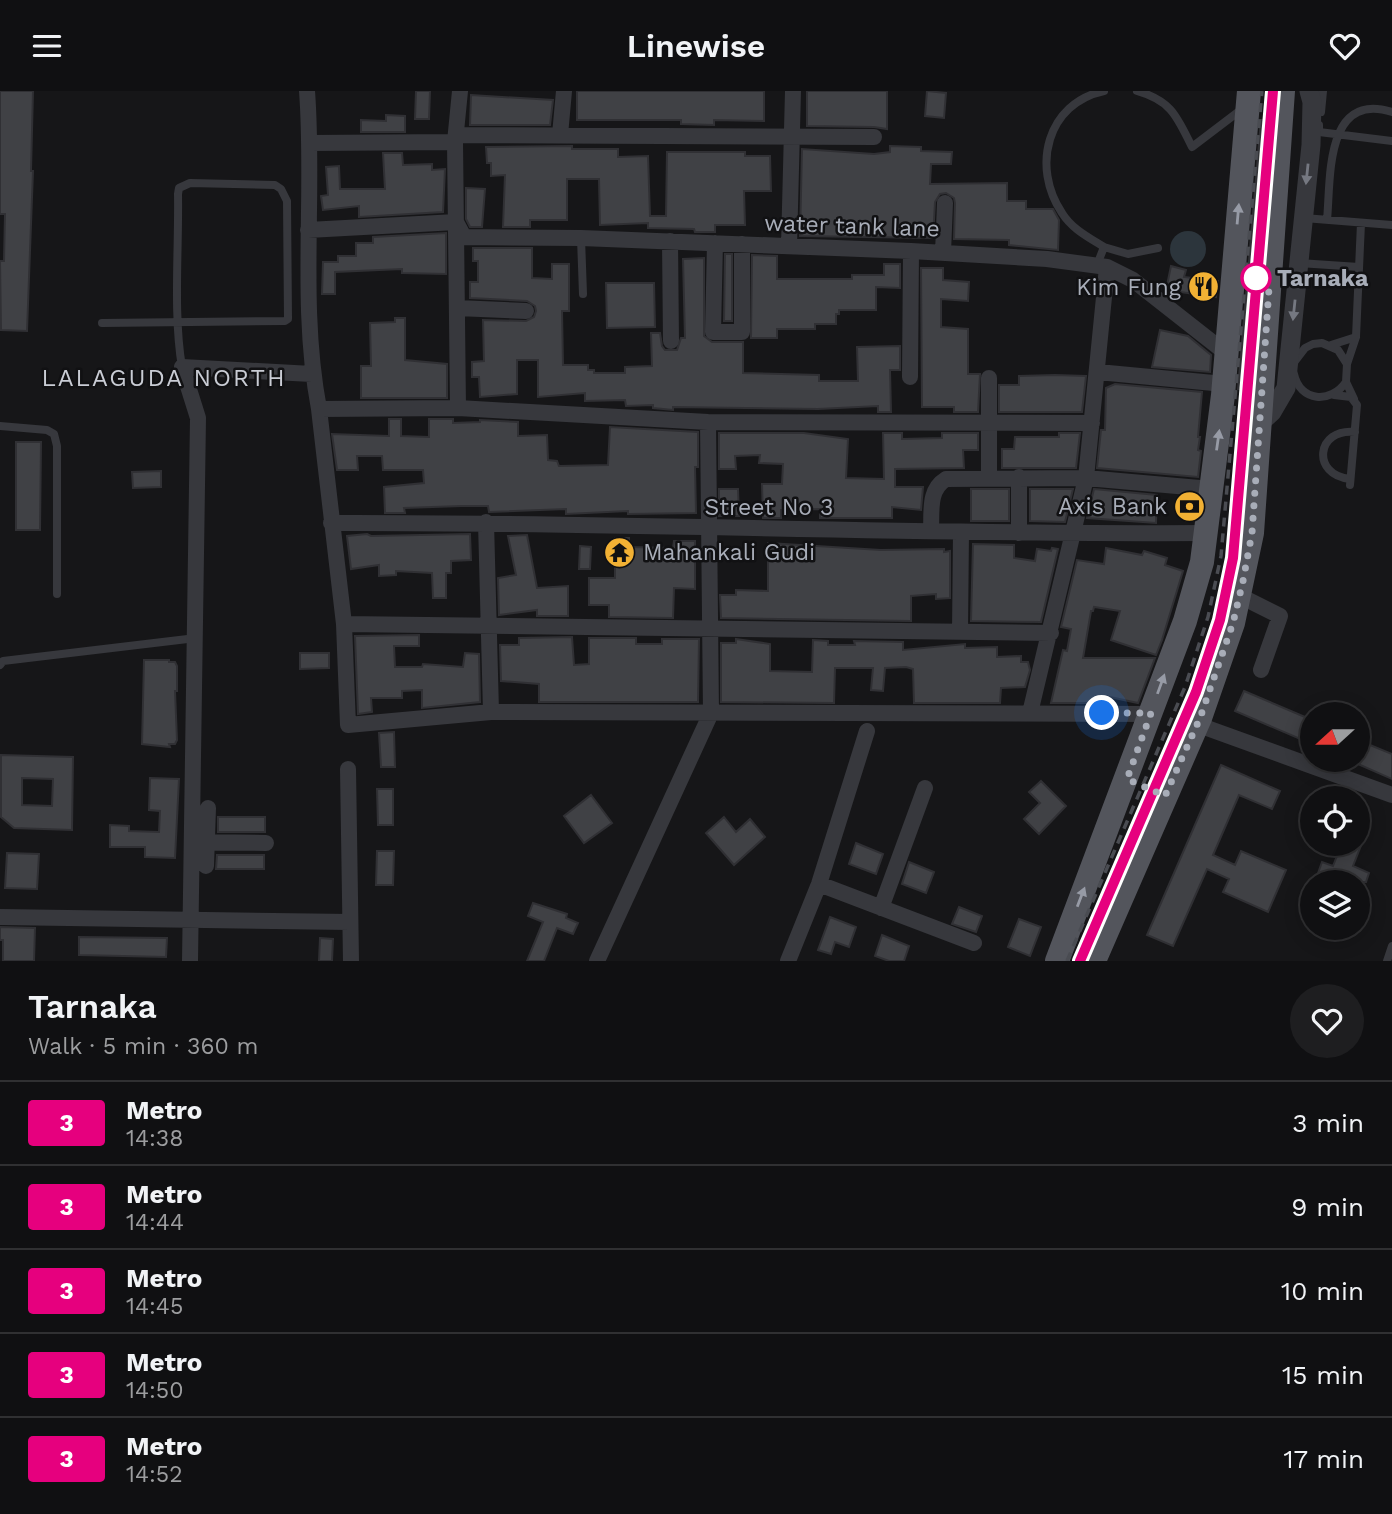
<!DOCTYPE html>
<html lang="en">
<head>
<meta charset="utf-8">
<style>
	body { margin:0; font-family:"Work Sans",sans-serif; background:#1e1e20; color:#f1f3f6; height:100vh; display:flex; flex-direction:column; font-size:26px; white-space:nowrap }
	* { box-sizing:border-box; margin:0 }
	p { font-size:23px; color:#9c9d9f }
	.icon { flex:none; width:38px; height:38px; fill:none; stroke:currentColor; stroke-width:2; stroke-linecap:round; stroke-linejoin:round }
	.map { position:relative; height:870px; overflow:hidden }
	.panel { display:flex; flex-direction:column; background:#101012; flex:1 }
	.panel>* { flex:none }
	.badge { padding:0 14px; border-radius:5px; font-size:24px; line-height:46px }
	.needle { width:46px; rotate:249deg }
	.tools { position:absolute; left:1300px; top:611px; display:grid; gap:14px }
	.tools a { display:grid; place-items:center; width:70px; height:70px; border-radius:50%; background:#101012; box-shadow:0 4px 18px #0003,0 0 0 2px #303032; font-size:35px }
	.you { position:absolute; width:35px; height:35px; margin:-18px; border:5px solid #fff; border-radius:50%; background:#1a73e8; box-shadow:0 0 0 10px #1a73e833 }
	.map>.badge { position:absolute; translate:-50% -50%; box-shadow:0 0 0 4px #fff }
	.round { display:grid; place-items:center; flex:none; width:74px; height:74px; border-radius:37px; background:#1e1e20 }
	.headline { display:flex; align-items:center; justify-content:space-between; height:119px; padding:0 28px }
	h1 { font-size:33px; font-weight:600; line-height:52px }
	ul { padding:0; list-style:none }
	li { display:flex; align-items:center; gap:21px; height:84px; padding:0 28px; border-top:2px solid #303032 }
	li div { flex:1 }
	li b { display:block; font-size:26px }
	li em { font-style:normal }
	li .badge { min-width:77px; font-weight:700; text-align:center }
	header { display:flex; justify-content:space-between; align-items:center; height:91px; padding:0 28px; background:#101012; font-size:32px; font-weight:600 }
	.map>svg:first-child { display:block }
	.water { fill:#2c353c }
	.building { fill:#404145; stroke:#303034; stroke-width:2; fill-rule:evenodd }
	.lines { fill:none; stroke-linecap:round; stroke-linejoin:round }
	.service { stroke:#37383d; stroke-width:8 }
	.minor { stroke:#37383d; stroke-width:16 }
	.tertiary { stroke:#37383d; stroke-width:19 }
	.primary { stroke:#53555c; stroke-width:24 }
	.rail { stroke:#4a4c52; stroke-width:3.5; stroke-dasharray:9 7; stroke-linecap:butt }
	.oneway { fill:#757881 }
	.oneway2 { fill:#979ba6 }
	.line-casing { stroke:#fff; stroke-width:16 }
	.line { stroke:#e6007e; stroke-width:10 }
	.walk { stroke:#a8adb8; stroke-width:7; stroke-dasharray:0 12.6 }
	.stop-dot { fill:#fff; stroke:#e6007e; stroke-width:3.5 }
	.labels { text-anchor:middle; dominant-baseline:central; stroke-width:5; stroke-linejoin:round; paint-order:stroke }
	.street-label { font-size:23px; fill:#a8adb8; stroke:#111113 }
	.stop-label { font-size:23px; font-weight:bold; fill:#a8adb8; stroke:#111113; text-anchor:start }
	.poi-label { font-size:23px; fill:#a8adb8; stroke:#111113; text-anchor:end }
	.neighbourhood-label { font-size:24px; letter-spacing:2px; fill:#c9ccd4; stroke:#111113 }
</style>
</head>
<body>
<header><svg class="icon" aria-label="menu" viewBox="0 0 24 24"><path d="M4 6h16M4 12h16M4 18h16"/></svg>Linewise<svg class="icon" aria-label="heart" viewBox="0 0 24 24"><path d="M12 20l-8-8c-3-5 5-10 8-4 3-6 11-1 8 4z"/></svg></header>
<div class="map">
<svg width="1392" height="870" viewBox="0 0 1392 870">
	<rect width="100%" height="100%" fill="#161618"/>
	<!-- water -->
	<path class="water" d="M1170 158a18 18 0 1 1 36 0a18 18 0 1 1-36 0Z"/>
	<!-- building -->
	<path class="building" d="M0 0H33L31 80H33L27 240 1 239 0 170H4L5 123H0Z
		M416 0H430L429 28H415Z
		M577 0H764V30L714 29V34L681 33V29H577Z
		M807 0H887V38L874 36 807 35Z
		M927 0 946 2 944 27 925 25Z
		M471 4 553 9 550 34H470Z
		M386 24 405 25V41H361V29L386 30Z
		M1261 29H1266L1247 298H1238Z
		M572 55V58H618V66L648 65 650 125H666L667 61H745V65H770L771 100H744L745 134H715V141H695L694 138 648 137V132L600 134 599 88H567V129H530V136H503L505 84 491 85V72H487L486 56Z
		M890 55 921 56V60L952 61 951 73H931L930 93 1007 92V110H1026V118H1053L1059 129 1058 159 1009 154V149L954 148 955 112 954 107 946 102 940 103 935 111 933 147 800 145 802 58 874 63 890 61Z
		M383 62H402L403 74 432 73V79L445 78 443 121 359 126V115L323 119 321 105 328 104 326 76 339 75 340 98H385Z
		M466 97 485 98 482 136H470L466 128Z
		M446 142V183L402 182V178L335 181V203H322L323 171H338V165H356V152H373V146Z
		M473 157H532V187L552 188V173H569V220H562L563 274H588V279H594V282H625V276L652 275 651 242H660L662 255 665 259H677L681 247H685L683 168 704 167V245L712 251H743V282L819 284V290H858L857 256 900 255V279H890L891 321H878V315L818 318 673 316V319L653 317V314L626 315 625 309 585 310V302L538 306V269H517V303L480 306 479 286H472V271L484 270 483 229 526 230 534 226 536 220 535 215 527 210 470 207V191H478V170H473Z
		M725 163H732V230H724Z
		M752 164 777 165V188H852V184H884V173H900V197L876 196V219H839V223H836V233H815V238H777V247H751Z
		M1171 175 1186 179 1184 186 1218 190 1216 206 1166 199Z
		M921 177H943V189L969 191 968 210 941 208V236L968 238V283H980L978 321H954V316H922Z
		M606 192H654L655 236 607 237Z
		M395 227H405V269L447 273V307H361V275H371L370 232 395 231Z
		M1160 239 1188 245 1211 264 1210 281 1152 276Z
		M1055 284 1086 285 1082 321H999V294H1019V285Z
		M1115 293 1202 301 1198 346H1200L1198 359 1201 360 1198 386 1097 377 1101 339H1105L1106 297Z
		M389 328H401V345L429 346V328H453V332L480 331V329L518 331V345L547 344 548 369 557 370 559 375 608 374 610 336 698 341V376H695L696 422 628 423V420L566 423V418L489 421 488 415H462L404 417 405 422H385L384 396 424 392 423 379H383L382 365H357L358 379H337L332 343 389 345Z
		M719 342H804L848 348 846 387 884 388 883 342H902V348L942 347V342H978V359H963L964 377 895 378V396H923L921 419 892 416V427H820V418L781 419V427H763L762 393H782L783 373 759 372 760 364 735 365 736 378H719Z
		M1059 342H1080L1076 377H1002V358H1014L1015 346H1059Z
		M16 351H41L40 439H16Z
		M161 380V396L133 397 132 381Z
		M719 398H738L739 425H719Z
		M971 398H1009V430H971Z
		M1030 398H1073L1065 431 1030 430Z
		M1094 398 1157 404 1156 432 1087 427Z
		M367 443 371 445 470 443 471 469 451 470V482H446V507H433L432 482 396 480V484L379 485V474L351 478 347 445Z
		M527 444 537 497 568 495V525H537V519L499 524 498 487 516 484 508 445Z
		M615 447H629V456L673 457 674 450H695V498L674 497 673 527 609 526V514H589V487H615Z
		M768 452 881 459 944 458V461L950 460V507L936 508V503L911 505V530L721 527 720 504H736V499L768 500Z
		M973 453 1014 454V467L1035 470 1037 458 1051 460 1052 457 1058 458 1041 531 971 530Z
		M580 455 591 456 590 478H579Z
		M1106 457 1142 464 1144 460 1167 467 1165 474 1183 480 1162 549 1156 564 1111 549 1120 520 1094 516 1093 520H1091L1083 567H1155L1138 612 1105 605V612H1051L1063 559 1067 560 1071 538 1061 536 1077 469 1104 473Z
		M419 544V555H394L395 576H422L423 573 463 576 465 562 479 563 480 611 422 617V599L402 600V607H371L372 621 358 623 355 545Z
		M572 546 574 574 589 573V547H636V553H662V548H699L698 611H539V593L501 590 500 554H519V547Z
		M736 548 770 553V580L812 581 813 549 828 550V554H855L854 550 903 551V559L965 553V557L997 556V566L1021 565V571H1028L1030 579 1025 596 1001 597 1000 612H914L913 578 906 576 885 577 883 600 871 599 873 577H835L834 612 721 611V552H736Z
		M300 562H329V577L300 578Z
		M144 569H169V571H175L177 575V600H175L177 649 175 653H169L170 656 142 653Z
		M1244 600 1312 629V653L1235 620Z
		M394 641 395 676H381L379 642Z
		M1358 649 1392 663V688L1358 673Z
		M1 664 73 666 72 739 14 737 1 726ZM22 687 53 688 52 715 22 714Z
		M1221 674 1280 700 1272 718 1239 704 1213 764 1235 774 1241 760 1286 779 1268 821 1223 801 1229 788 1207 778 1173 855 1147 844Z
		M150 687 179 688 175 767 145 766V756H110V734L129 735V740L159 741 160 720 149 719Z
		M1041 690 1066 715 1039 743 1024 728 1040 712 1029 701Z
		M377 698H393V734H378Z
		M591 704 612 732 584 752 564 725Z
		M218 726H265V741H218Z
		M724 726 736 741 750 728 765 746 734 774 706 742Z
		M856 752 883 763 876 783 849 773Z
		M1342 752H1362L1353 775 1369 782 1366 791H1323L1316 788 1322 771 1333 775Z
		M377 760H394L393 794H376Z
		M7 762 39 763 37 798 5 797Z
		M217 764H264V778H216Z
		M909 771 934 781 926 802 902 793Z
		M533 812 567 823 566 827 578 832 573 843 557 837 544 870H527L543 831 528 825Z
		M959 816 982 825 976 841 952 833Z
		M830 826 856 836 849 856 835 851 831 863 818 859Z
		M1019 828 1041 836 1030 865 1008 856Z
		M0 836 35 837 34 870H3V849H0Z
		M882 844 909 855 904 870H889L875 865Z
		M79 846 167 847 166 866 79 864Z
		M320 847 333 848 332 870H319Z"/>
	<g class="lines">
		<!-- service -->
		<path class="service" d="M1137 0C1172 10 1177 26 1192 56L1242 18
			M1321 21 1323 0
			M1319 34V41L1392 50
			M1304 127 1392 134
			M1327 129C1331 89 1324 0 1392 21
			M581 147 583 203
			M1104 156 1128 163 1158 157
			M1299 172 1359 176
			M1097 174 1104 156C1088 146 1072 138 1062 122 1031 76 1047 12 1104 0
			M102 232 285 230 288 228 287 110 281 98 275 94 190 92 179 97 178 103C179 158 173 223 182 276
			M1331 254 1356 246
			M1295 270 1305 257 1313 253 1322 252 1338 259 1347 273 1346 291 1354 308
			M1347 273 1356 246 1361 132
			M1294 283C1300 311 1331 313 1346 291
			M1334 304 1351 306 1357 314 1350 394
			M0 335 47 339 54 343 57 355V503
			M1350 388C1311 384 1316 337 1355 341
			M0 574 3 570 196 547
			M1387 870 1392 855"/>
		<!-- minor -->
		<path class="minor" d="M307 0C315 105 299 213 319 318L344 533 348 634 491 621 1151 623
			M456 44 874 46
			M560 44 564 0
			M309 52 455 51
			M308 139 456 131 464 146 581 147 911 160 1047 168 1107 176 1133 189 1226 262
			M670 150 671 250
			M715 152 713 241H742V153
			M789 155 793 0
			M943 162 945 112
			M457 217 526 220
			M1098 281 1224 293
			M910 286 911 160
			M989 287V386
			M458 317 455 51 460 0
			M319 318 458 317 708 331 1092 332
			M1019 386V442
			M486 431 491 621
			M331 432C623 431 915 444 1207 442
			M931 440C932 420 928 399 946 388L1086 387 1211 398
			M1240 505 1280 525 1261 579
			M344 533 1051 542
			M960 541 961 441
			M1030 622 1086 387 1107 176
			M1207 637 1392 704
			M348 678 351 870
			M193 751 266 752
			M206 775 208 717
			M819 793 974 852
			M881 817 925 697
			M0 826 350 831
			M190 870 198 327 182 276 312 283
			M597 870 711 622 708 331
			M788 870 819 793 867 640"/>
		<!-- tertiary -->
		<path class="tertiary" d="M1259 333 1272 321 1286 297 1311 54 1312 11 1309 0"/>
		<!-- primary -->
		<path class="primary" d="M1057 870 1185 530 1202 471 1223 304 1249 0
			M1094 870 1200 627 1233 532 1252 442 1283 0"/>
		<!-- rail -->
		<path class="rail" d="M1067 870 1185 596 1208 526 1221 465 1262 0
			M1080 870 1196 601 1220 529 1232 467 1272 10"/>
	</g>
	<!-- one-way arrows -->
	<defs><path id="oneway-solid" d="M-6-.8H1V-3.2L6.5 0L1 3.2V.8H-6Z" transform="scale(1.75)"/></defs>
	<g class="oneway">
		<use href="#oneway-solid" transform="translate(1307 83) rotate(96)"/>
		<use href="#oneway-solid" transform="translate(1294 219) rotate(96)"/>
	</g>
	<g class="oneway2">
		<use href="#oneway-solid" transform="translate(1238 123) rotate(-85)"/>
		<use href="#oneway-solid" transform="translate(1218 349) rotate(-82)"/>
		<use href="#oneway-solid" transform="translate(1161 593) rotate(-70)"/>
		<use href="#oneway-solid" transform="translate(1081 806) rotate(-69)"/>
	</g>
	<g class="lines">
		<defs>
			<path id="line" d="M1080 870 1196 601 1220 529 1233 467 1273 0"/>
		</defs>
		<!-- line casing -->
		<use href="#line" class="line-casing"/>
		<!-- line -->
		<use href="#line" class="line"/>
		<!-- walk -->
		<path class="walk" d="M1102 622H1151L1127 688 1165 705 1200 627 1233 532 1243 490 1252 442 1269 198 1256 187"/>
	</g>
	<!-- icons -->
	<defs>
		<symbol id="restaurant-disc" viewBox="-11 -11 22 22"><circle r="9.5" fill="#f2b134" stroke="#111113"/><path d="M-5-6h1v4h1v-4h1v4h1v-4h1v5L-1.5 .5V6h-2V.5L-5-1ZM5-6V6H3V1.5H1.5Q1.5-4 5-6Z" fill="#111"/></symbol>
		<symbol id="bank-disc" viewBox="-11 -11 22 22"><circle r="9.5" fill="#f2b134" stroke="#111113"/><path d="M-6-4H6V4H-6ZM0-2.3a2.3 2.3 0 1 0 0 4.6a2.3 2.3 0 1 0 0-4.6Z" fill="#111"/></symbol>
		<symbol id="temple-disc" viewBox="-11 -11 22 22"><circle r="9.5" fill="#f2b134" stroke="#111113"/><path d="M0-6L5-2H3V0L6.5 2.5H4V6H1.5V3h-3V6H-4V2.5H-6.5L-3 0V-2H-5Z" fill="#111"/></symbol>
	</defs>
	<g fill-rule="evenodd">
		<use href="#restaurant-disc" x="1186" y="178" width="35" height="35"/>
		<use href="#bank-disc" x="1172" y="398" width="35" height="35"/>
		<use href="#temple-disc" x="602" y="444" width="35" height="35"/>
	</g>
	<!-- markers -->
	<circle class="stop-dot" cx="1256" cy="187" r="14"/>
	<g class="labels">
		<!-- street labels -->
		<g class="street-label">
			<text transform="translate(852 135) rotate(2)">water tank lane</text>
			<text x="769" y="416">Street No 3</text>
		</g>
		<!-- stop labels -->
		<g class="stop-label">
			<text x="1277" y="187">Tarnaka</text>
		</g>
		<!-- poi labels -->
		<g class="poi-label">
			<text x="1181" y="196">Kim Fung</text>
			<text x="1167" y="415">Axis Bank</text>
			<text x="643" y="461" text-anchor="start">Mahankali Gudi</text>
		</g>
		<!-- neighbourhood labels -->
		<g class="neighbourhood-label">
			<text x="164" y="287">LALAGUDA NORTH</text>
		</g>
	</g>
</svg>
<div class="tools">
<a><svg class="needle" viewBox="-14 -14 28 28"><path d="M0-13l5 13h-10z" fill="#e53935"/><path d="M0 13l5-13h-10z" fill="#9c9d9f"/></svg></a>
<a><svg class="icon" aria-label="locate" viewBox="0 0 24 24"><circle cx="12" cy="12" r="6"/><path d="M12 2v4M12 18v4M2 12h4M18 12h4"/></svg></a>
<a><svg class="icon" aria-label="layers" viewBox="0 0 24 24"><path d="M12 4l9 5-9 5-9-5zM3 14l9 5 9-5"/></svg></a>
</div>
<div class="you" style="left:1102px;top:622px"></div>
</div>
<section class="panel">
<div class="headline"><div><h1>Tarnaka</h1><p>Walk · 5 min · 360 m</p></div><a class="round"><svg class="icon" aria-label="heart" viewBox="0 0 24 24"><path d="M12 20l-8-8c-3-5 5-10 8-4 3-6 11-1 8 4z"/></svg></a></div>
<ul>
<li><span class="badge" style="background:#e6007e;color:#fff">3</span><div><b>Metro</b><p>14:38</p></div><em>3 min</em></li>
<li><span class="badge" style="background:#e6007e;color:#fff">3</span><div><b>Metro</b><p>14:44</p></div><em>9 min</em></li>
<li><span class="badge" style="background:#e6007e;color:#fff">3</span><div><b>Metro</b><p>14:45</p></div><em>10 min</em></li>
<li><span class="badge" style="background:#e6007e;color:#fff">3</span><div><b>Metro</b><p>14:50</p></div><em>15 min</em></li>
<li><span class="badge" style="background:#e6007e;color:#fff">3</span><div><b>Metro</b><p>14:52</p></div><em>17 min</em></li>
</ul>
</section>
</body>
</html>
